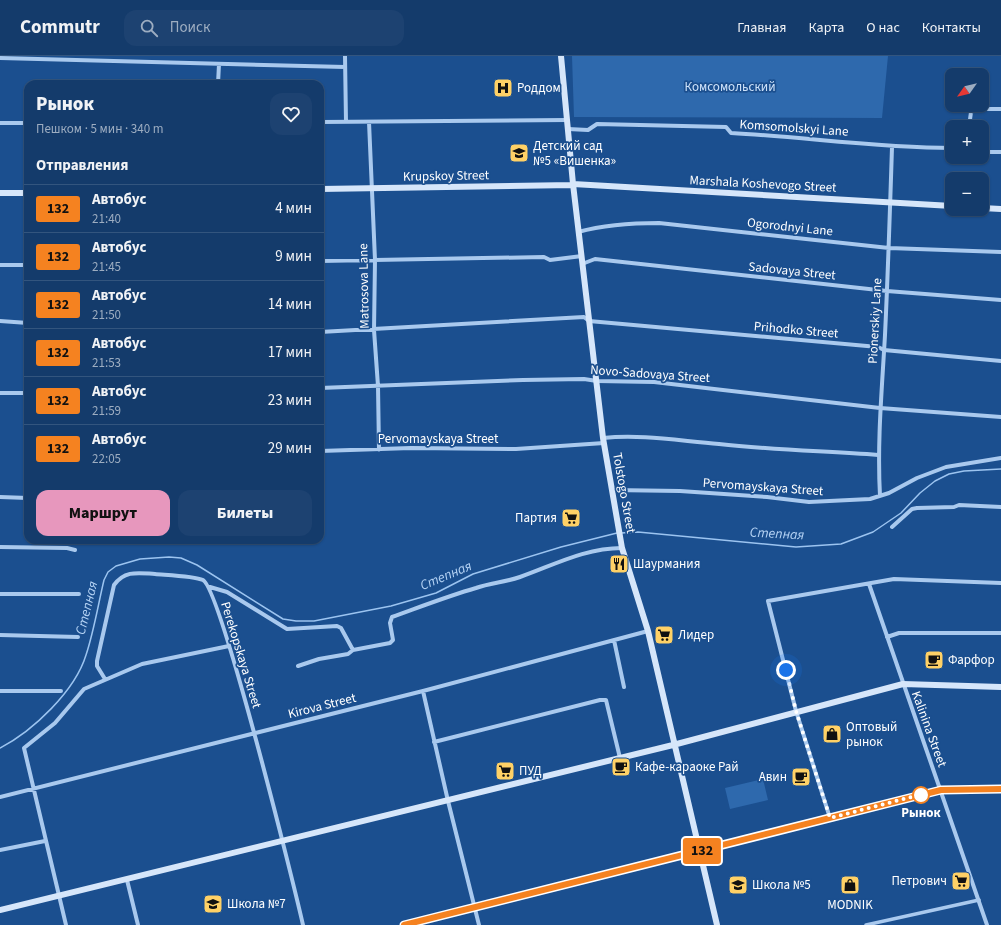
<!DOCTYPE html>
<html lang="ru">
<head>
<meta charset="utf-8">
<style>
	body { margin:0; font-family:"Source Sans 3",sans-serif; background:#1d4271; color:#f1f3f6; height:100vh; display:flex; flex-direction:column; font-size:15px; white-space:nowrap }
	* { box-sizing:border-box; margin:0 }
	p { font-size:13px; color:#9dadc1 }
	.icon { flex:none; width:22px; height:22px; fill:none; stroke:currentColor; stroke-width:2; stroke-linecap:round; stroke-linejoin:round }
	.map { position:relative; flex:1; overflow:hidden }
	.drawer { position:absolute; left:24px; top:24px; width:300px; height:464px; display:flex; flex-direction:column; background:#143b6b; border-radius:12px; box-shadow:0 1px 3px #0004,0 0 0 1px #33557e }
	.drawer>* { flex:none }
	.badge { padding:0 8px; border-radius:3px; font-size:14px; line-height:26px }
	.needle { width:26px; rotate:236deg }
	.controls { position:absolute; left:945px; top:12px; display:grid; gap:8px }
	.controls a { display:grid; place-items:center; width:44px; height:44px; border-radius:8px; background:#143b6b; box-shadow:0 1px 3px #0004,0 0 0 1px #33557e; font-size:20px }
	.you { position:absolute; width:20px; height:20px; margin:-10px; border:3px solid #fff; border-radius:50%; background:#1a73e8; box-shadow:0 0 0 6px #1a73e833 }
	.map>.badge { position:absolute; translate:-50% -50%; box-shadow:0 0 0 2px #fff }
	h2 { padding:0 12px; font-size:15px; line-height:36px }
	.round { display:grid; place-items:center; flex:none; width:42px; height:42px; border-radius:12px; background:#1d4271 }
	.head { display:flex; align-items:center; justify-content:space-between; height:68px; padding:0 12px }
	h1 { font-size:19px; font-weight:800; line-height:30px }
	.primary-button { display:flex; gap:8px; margin-top:auto; padding:8px 12px }
	.primary-button a { flex:1; height:46px; border-radius:12px; background:#e797bd; color:#111; font-size:16px; font-weight:800; line-height:46px; text-align:center }
	.primary-button a+a { background:#1d4271; color:#f1f3f6 }
	ul { padding:0; list-style:none }
	li { display:flex; align-items:center; gap:12px; height:48px; padding:0 12px; border-top:1px solid #33557e }
	li div { flex:1 }
	li b { display:block; font-size:15px }
	li em { font-style:normal }
	li .badge { min-width:44px; font-weight:700; text-align:center }
	header { display:flex; align-items:center; gap:24px; box-sizing:border-box; height:56px; padding:0 20px; background:#143b6b; border-bottom:1px solid #33557e }
	header strong { font-size:19px }
	nav { display:flex; gap:22px; margin-inline-start:auto; font-size:14px }
	.search { width:280px; height:36px; background:#1d4271; display:flex; align-items:center; gap:10px; box-sizing:border-box; padding:0 14px; border-radius:12px; color:#9dadc1; font-size:15px }
	.map>svg:first-child { display:block }
	.green { fill:#2e69ad }
	.lines { fill:none; stroke-linecap:round; stroke-linejoin:round }
	.stream { stroke:#9cc4f0; stroke-width:1.5 }
	.pedestrian { stroke:#a9c9ee; stroke-width:3.5 }
	.minor { stroke:#a9c9ee; stroke-width:4 }
	.secondary { stroke:#d6e6fa; stroke-width:6 }
	.line-casing { stroke:#fff; stroke-width:9 }
	.line { stroke:#f58220; stroke-width:6 }
	.walk { stroke:#fff; stroke-width:4; stroke-dasharray:0 7.2 }
	.stop-dot { fill:#fff; stroke:#f58220; stroke-width:2 }
	.labels { text-anchor:middle; dominant-baseline:central; stroke-width:3.5; stroke-linejoin:round; paint-order:stroke }
	.park-label { font-size:13px; fill:#cfe3fa; stroke:#1b4f8f }
	.poi-label { font-size:13px; fill:#fff; stroke:#1b4f8f; text-anchor:start }
	.street-label { font-size:13px; fill:#fff; stroke:#1b4f8f }
	.stop-label { font-size:13px; font-weight:bold; fill:#fff; stroke:#1b4f8f }
	.water-label { font-size:14px; font-style:italic; fill:#b5d3f5; stroke:#1b4f8f }
</style>
</head>
<body>
<header>
<strong>Commutr</strong>
<div class="search"><svg class="icon" aria-label="search" viewBox="0 0 24 24"><circle cx="10" cy="10" r="6"/><path d="M15 15l6 6"/></svg>Поиск</div>
<nav><a>Главная</a><a>Карта</a><a>О нас</a><a>Контакты</a></nav>
</header>
<div class="map">
<svg width="1001" height="869" viewBox="0 0 1001 869">
	<rect width="100%" height="100%" fill="#1b4f8f"/>
	<!-- green -->
	<path class="green" d="M572 0H888L882 62 574 61Z
		M763 723 768 744 730 753 725 732Z"/>
	<g class="lines">
		<!-- stream -->
		<path class="stream" d="M621 477 638 476 796 491 841 488 873 476 901 457 920 437 935 425 949 418 964 415 1001 413
			M0 692C33 675 75 635 86 599 94 575 98 549 104 524L108 516 116 510 140 503 169 501 181 502 197 509 283 563 296 565H314L391 550 436 537 473 518 561 491 617 477"/>
		<!-- pedestrian -->
		<path class="pedestrian" d="M866 869 979 844"/>
		<!-- minor -->
		<path class="minor" d="M345 0 346 66
			M0 2 345 11
			M218 28 219 8
			M320 66 567 64
			M369 66 375 204 374 274 378 330 379 394
			M0 67H28
			M969 71 971 56 978 53H1001
			M568 73 588 74 597 68 726 71 731 77C805 81 878 92 952 92
			M982 96H1001
			M578 176C604 169 632 167 659 167L889 192 1001 196
			M320 205 544 201 550 204 582 200
			M582 208 595 203 887 235 1001 244
			M0 209H28
			M0 265 28 267
			M320 276 584 261 589 265 878 291 884 294 1001 305
			M320 332 523 324 584 323 597 325 654 326 880 352 1001 361
			M0 337H28
			M603 382C642 378 680 385 719 388 772 394 825 395 878 399
			M320 395 411 392 516 393 604 387
			M612 434 680 435 767 441 809 446 870 443 889 437 917 422 946 411 1001 402
			M880 440C877 386 882 333 885 279 888 216 890 154 892 91
			M0 441 28 442
			M892 471 912 453 917 452 954 451 959 449 1001 451
			M0 491 67 492 75 494
			M869 528 987 869
			M210 531 227 536 287 573 337 570 341 572 353 594 390 587 393 584 390 567 392 561C420 551 448 540 476 532 490 527 506 526 520 521 554 509 585 492 622 492
			M0 538H79
			M0 579 78 581
			M887 581 899 577H1001
			M614 584 624 631
			M298 610 319 603 348 598 353 594
			M105 623 97 610V605L114 529C125 514 138 517 155 518 165 519 194 520 203 524 221 534 294 829 303 869
			M0 635H61
			M423 635 448 745 479 869
			M434 686 600 644H606L620 702
			M0 741 423 635 648 575
			M830 762 796 655 768 545 894 523 1001 527
			M0 794 45 785
			M127 824 138 869
			M66 869 24 692 55 667 84 633 142 608 229 590
			M404 869 941 734 1001 733"/>
		<!-- secondary -->
		<path class="secondary" d="M561 0 573 128 603 382 622 492 648 575 717 869
			M573 128 952 150
			M320 133 573 129
			M0 137H28
			M982 152 1001 153
			M0 854 673 689 903 628 1001 631"/>
	</g>
	<g class="lines">
		<defs>
			<path id="line" d="M404 869 941 734 1001 733"/>
		</defs>
		<!-- line casing -->
		<use href="#line" class="line-casing"/>
		<!-- line -->
		<use href="#line" class="line"/>
		<!-- walk -->
		<path class="walk" d="M786 614 796 655 830 762 927 737 921 739"/>
	</g>
	<!-- icons -->
	<defs>
		<symbol id="hospital-square" viewBox="-11 -11 22 22"><rect x="-9" y="-9" width="18" height="18" rx="4" fill="#ffd166" stroke="#1b4f8f"/><path d="M-5-5h3v3.5h4V-5h3V5h-3V1.5h-4V5h-3Z" fill="#111"/></symbol>
		<symbol id="school-square" viewBox="-11 -11 22 22"><rect x="-9" y="-9" width="18" height="18" rx="4" fill="#ffd166" stroke="#1b4f8f"/><path d="M0-5L7-2L0 1L-7-2ZM-4 1L0 2.5L4 1V4Q0 6-4 4Z" fill="#111"/></symbol>
		<symbol id="supermarket-square" viewBox="-11 -11 22 22"><rect x="-9" y="-9" width="18" height="18" rx="4" fill="#ffd166" stroke="#1b4f8f"/><path d="M-6-5.5h2.5l.6 2H6L4.5 2H-2.5L-4.4-4H-6ZM-1.5 3.2a1.3 1.3 0 1 0 .1 0ZM3 3.2a1.3 1.3 0 1 0 .1 0Z" fill="#111"/></symbol>
		<symbol id="restaurant-square" viewBox="-11 -11 22 22"><rect x="-9" y="-9" width="18" height="18" rx="4" fill="#ffd166" stroke="#1b4f8f"/><path d="M-5-6h1v4h1v-4h1v4h1v-4h1v5L-1.5 .5V6h-2V.5L-5-1ZM5-6V6H3V1.5H1.5Q1.5-4 5-6Z" fill="#111"/></symbol>
		<symbol id="cafe-square" viewBox="-11 -11 22 22"><rect x="-9" y="-9" width="18" height="18" rx="4" fill="#ffd166" stroke="#1b4f8f"/><path d="M-5.5-4.5H6V0H3Q3 3.5 0 3.5H-2.5Q-5.5 3.5-5.5 0ZM3-3.2v2h1.7v-2ZM-6 4.5H4V6H-6Z" fill="#111"/></symbol>
		<symbol id="shop-square" viewBox="-11 -11 22 22"><rect x="-9" y="-9" width="18" height="18" rx="4" fill="#ffd166" stroke="#1b4f8f"/><path d="M-5-2.5h2.3a2.7 3.5 0 0 1 5.4 0H5L5.5 6h-11ZM-1.5-2.5h3a1.5 2.3 0 0 0-3 0Z" fill="#111"/></symbol>
	</defs>
	<g fill-rule="evenodd">
		<use href="#hospital-square" x="492" y="21" width="22" height="22"/>
		<use href="#school-square" x="508" y="86" width="22" height="22"/>
		<use href="#supermarket-square" x="560" y="451" width="22" height="22"/>
		<use href="#restaurant-square" x="608" y="497" width="22" height="22"/>
		<use href="#supermarket-square" x="653" y="568" width="22" height="22"/>
		<use href="#cafe-square" x="923" y="593" width="22" height="22"/>
		<use href="#shop-square" x="821" y="667" width="22" height="22"/>
		<use href="#cafe-square" x="610" y="700" width="22" height="22"/>
		<use href="#supermarket-square" x="494" y="704" width="22" height="22"/>
		<use href="#cafe-square" x="790" y="710" width="22" height="22"/>
		<use href="#supermarket-square" x="950" y="814" width="22" height="22"/>
		<use href="#school-square" x="727" y="818" width="22" height="22"/>
		<use href="#shop-square" x="839" y="818" width="22" height="22"/>
		<use href="#school-square" x="202" y="837" width="22" height="22"/>
	</g>
	<!-- markers -->
	<circle class="stop-dot" cx="921" cy="739" r="8"/>
	<g class="labels">
		<!-- park labels -->
		<g class="park-label">
			<text x="730" y="31">Комсомольский</text>
		</g>
		<!-- poi labels -->
		<g class="poi-label">
			<text x="517" y="32">Роддом</text>
			<text x="533" y="90">Детский сад<tspan x="533" dy="15">№5 «Вишенка»</tspan></text>
			<text x="557" y="462" text-anchor="end">Партия</text>
			<text x="633" y="508">Шаурмания</text>
			<text x="678" y="579">Лидер</text>
			<text x="948" y="604">Фарфор</text>
			<text x="846" y="671">Оптовый<tspan x="846" dy="15">рынок</tspan></text>
			<text x="635" y="711">Кафе-караоке Рай</text>
			<text x="519" y="715">ПУД</text>
			<text x="787" y="721" text-anchor="end">Авин</text>
			<text x="947" y="825" text-anchor="end">Петрович</text>
			<text x="752" y="829">Школа №5</text>
			<text x="227" y="848">Школа №7</text>
			<text x="850" y="849" text-anchor="middle">MODNIK</text>
		</g>
		<!-- street labels -->
		<g class="street-label">
			<text transform="translate(794 72) rotate(4)">Komsomolskyi Lane</text>
			<text transform="translate(446 120) rotate(-1)">Krupskoy Street</text>
			<text transform="translate(763 128) rotate(3)">Marshala Koshevogo Street</text>
			<text transform="translate(790 171) rotate(6)">Ogorodnyi Lane</text>
			<text transform="translate(792 215) rotate(6)">Sadovaya Street</text>
			<text transform="translate(364 230) rotate(-91)">Matrosova Lane</text>
			<text transform="translate(875 265) rotate(-87)">Pionerskiy Lane</text>
			<text transform="translate(796 274) rotate(5)">Prihodko Street</text>
			<text transform="translate(650 318) rotate(4)">Novo-Sadovaya Street</text>
			<text x="438" y="383">Pervomayskaya Street</text>
			<text transform="translate(763 431) rotate(4)">Pervomayskaya Street</text>
			<text transform="translate(624 437) rotate(80)">Tolstogo Street</text>
			<text transform="translate(241 599) rotate(73)">Perekopskaya Street</text>
			<text transform="translate(322 650) rotate(-14)">Kirova Street</text>
			<text transform="translate(929 673) rotate(70)">Kalinina Street</text>
		</g>
		<!-- stop labels -->
		<g class="stop-label">
			<text x="921" y="757">Рынок</text>
		</g>
		<!-- water labels -->
		<g class="water-label">
			<text transform="translate(777 478) rotate(3)">Степная</text>
			<text transform="translate(446 520) rotate(-23)">Степная</text>
			<text transform="translate(87 552) rotate(-76)">Степная</text>
		</g>
	</g>
</svg>
<div class="controls">
<a><svg class="needle" viewBox="-14 -14 28 28"><path d="M0-13l5 13h-10z" fill="#e53935"/><path d="M0 13l5-13h-10z" fill="#9dadc1"/></svg></a>
<a>+</a>
<a>−</a>
</div>
<div class="you" style="left:786px;top:614px"></div>
<b class="badge" style="left:702px;top:795px;background:#f58220;color:#111">132</b>
<section class="drawer">
<div class="head"><div><h1>Рынок</h1><p>Пешком · 5 мин · 340 m</p></div><a class="round"><svg class="icon" aria-label="heart" viewBox="0 0 24 24"><path d="M12 20l-8-8c-3-5 5-10 8-4 3-6 11-1 8 4z"/></svg></a></div>
<h2>Отправления</h2>
<ul>
<li><span class="badge" style="background:#f58220;color:#111">132</span><div><b>Автобус</b><p>21:40</p></div><em>4 мин</em></li>
<li><span class="badge" style="background:#f58220;color:#111">132</span><div><b>Автобус</b><p>21:45</p></div><em>9 мин</em></li>
<li><span class="badge" style="background:#f58220;color:#111">132</span><div><b>Автобус</b><p>21:50</p></div><em>14 мин</em></li>
<li><span class="badge" style="background:#f58220;color:#111">132</span><div><b>Автобус</b><p>21:53</p></div><em>17 мин</em></li>
<li><span class="badge" style="background:#f58220;color:#111">132</span><div><b>Автобус</b><p>21:59</p></div><em>23 мин</em></li>
<li><span class="badge" style="background:#f58220;color:#111">132</span><div><b>Автобус</b><p>22:05</p></div><em>29 мин</em></li>
</ul>
<div class="primary-button"><a>Маршрут</a><a>Билеты</a></div>
</section>
</div>
</body>
</html>
